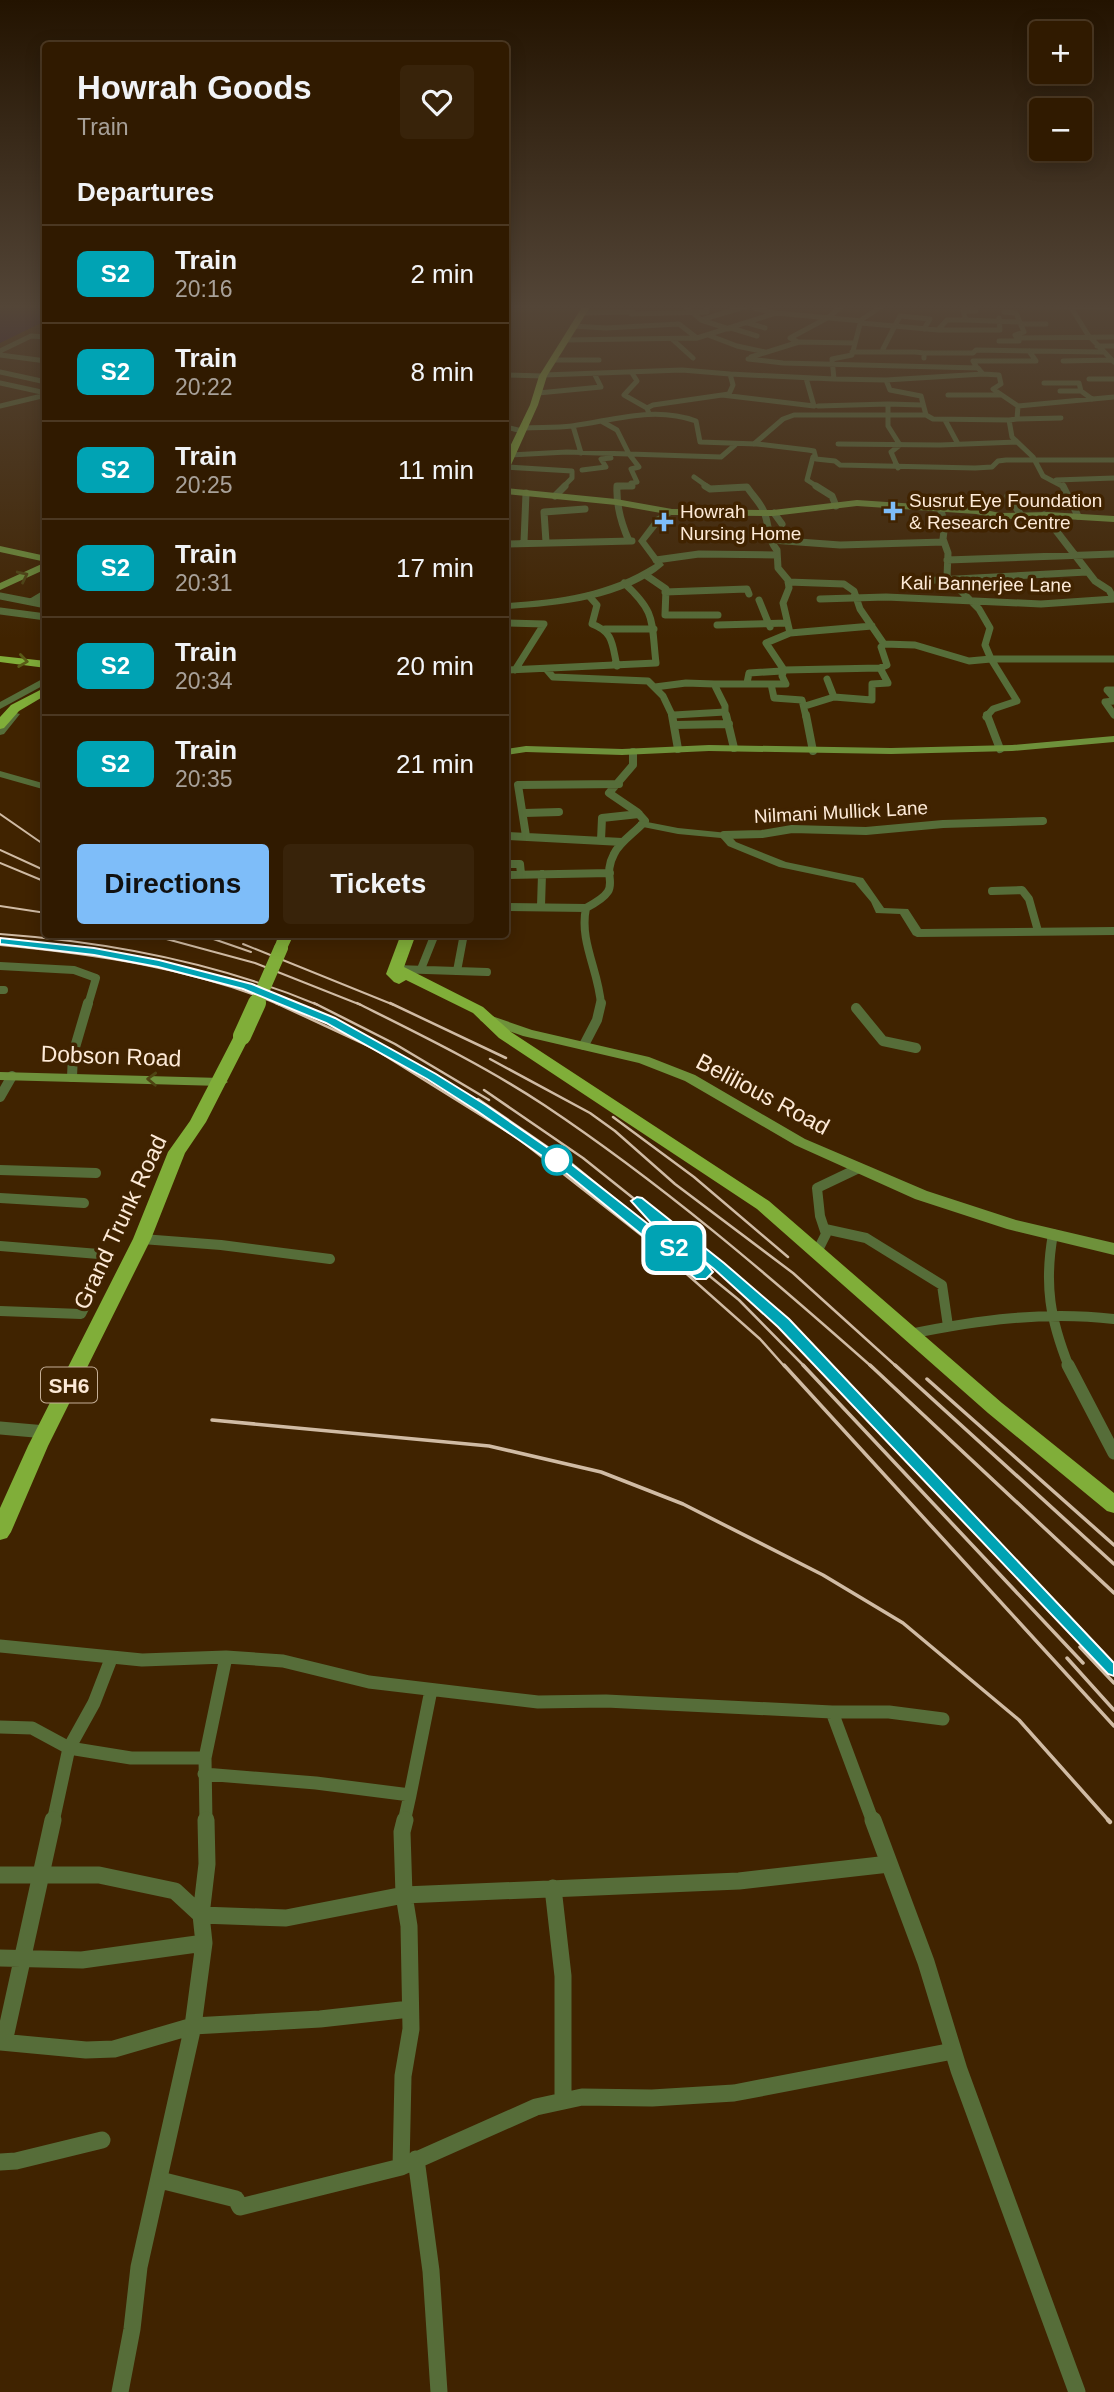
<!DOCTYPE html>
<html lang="en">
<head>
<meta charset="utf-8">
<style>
	body { margin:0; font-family:Arial,sans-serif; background:#38230a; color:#f1f3f6; height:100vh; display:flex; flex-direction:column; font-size:26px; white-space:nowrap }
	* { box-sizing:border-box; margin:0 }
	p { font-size:23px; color:#a8a199 }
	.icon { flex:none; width:38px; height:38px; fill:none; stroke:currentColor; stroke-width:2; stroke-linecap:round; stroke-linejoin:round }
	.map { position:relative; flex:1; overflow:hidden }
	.side { position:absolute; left:42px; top:42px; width:467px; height:896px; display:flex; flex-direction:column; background:#301a00; border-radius:7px; box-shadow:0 4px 18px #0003,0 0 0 2px #4b3822 }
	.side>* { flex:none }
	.badge { padding:0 14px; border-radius:10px; font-size:24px; line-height:46px }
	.fabs { position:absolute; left:1029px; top:21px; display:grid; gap:14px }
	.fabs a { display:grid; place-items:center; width:63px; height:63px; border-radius:7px; background:#301a00; box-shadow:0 4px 18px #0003,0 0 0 2px #4b3822; font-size:35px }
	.map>.badge { position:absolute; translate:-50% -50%; box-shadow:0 0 0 4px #fff }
	h2 { padding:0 35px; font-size:26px; line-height:63px }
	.round { display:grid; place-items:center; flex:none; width:74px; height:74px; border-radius:7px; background:#38230a }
	.summary { display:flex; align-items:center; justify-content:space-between; height:119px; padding:0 35px }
	h1 { font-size:33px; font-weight:700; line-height:52px }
	.cta { display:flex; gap:14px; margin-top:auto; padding:14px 35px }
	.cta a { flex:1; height:80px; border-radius:7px; background:#7ebdf9; color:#111; font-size:28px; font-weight:700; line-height:80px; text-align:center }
	.cta a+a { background:#38230a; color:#f1f3f6 }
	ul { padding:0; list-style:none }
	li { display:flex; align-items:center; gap:21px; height:98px; padding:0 35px; border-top:2px solid #4b3822 }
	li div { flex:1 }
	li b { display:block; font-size:26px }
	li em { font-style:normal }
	li .badge { min-width:77px; font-weight:700; text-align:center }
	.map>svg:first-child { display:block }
	.water { fill:#26063b }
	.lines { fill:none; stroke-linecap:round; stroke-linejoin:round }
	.minor-far5 { stroke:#566d39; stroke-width:5 }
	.minor-far4 { stroke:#566d39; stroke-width:7 }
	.minor-far3 { stroke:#566d39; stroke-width:8 }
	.minor-far2 { stroke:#566d39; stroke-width:10 }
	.minor-far1 { stroke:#566d39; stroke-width:13 }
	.minor { stroke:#566d39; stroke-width:17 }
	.tertiary { fill:#566d39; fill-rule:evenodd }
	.secondary { fill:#6e913b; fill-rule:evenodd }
	.primary { fill:#80ae39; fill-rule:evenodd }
	.rail-far3 { stroke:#d0bba4; stroke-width:2 }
	.rail-far2 { stroke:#d0bba4; stroke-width:2.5 }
	.rail-far1 { stroke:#d0bba4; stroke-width:3.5 }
	.rail { stroke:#d0bba4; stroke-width:4.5 }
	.primary-bridge-far1 { stroke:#80ae39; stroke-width:14 }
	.primary-bridge { stroke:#80ae39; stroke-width:18 }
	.oneway { stroke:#4e4412 }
	.oneway2 { stroke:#5a5b17 }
	.line { fill:#00a3b4; stroke:#fff; stroke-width:2 }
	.poi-dot { fill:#7ebdf9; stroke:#402300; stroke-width:2.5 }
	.stop-dot { fill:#fff; stroke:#00a3b4; stroke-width:3.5 }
	.labels { text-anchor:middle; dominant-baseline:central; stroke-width:7; stroke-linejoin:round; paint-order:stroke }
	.far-poi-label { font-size:19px; fill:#fdead7; stroke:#402300; text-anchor:start }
	.far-street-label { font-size:19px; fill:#fdead7; stroke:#402300 }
	.shield { fill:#402300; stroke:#c4ae96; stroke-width:2 }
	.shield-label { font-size:21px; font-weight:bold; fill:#fdead7 }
	.street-label { font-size:23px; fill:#fdead7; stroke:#402300 }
</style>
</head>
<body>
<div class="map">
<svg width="1114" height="2392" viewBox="0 0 1114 2392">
	<rect width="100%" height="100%" fill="#402300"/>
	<!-- water -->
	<path class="water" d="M0 304H45V321L0 343Z"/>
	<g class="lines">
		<!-- minor-far5 -->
		<path class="minor-far5" d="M683 304 701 320 729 329
			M907 304 1114 307
			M1069 304 1088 335 1114 362
			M754 308 775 313
			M582 313 633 312
			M631 314 707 312V304
			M701 320 747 306 745 304
			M966 320 1020 322
			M748 323 765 328
			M861 323 938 330 947 320H966L963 311H976
			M1021 324H1046
			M573 326 606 328 679 324 697 338
			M731 328 757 336
			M938 330H1000L999 318
			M708 335 737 346 765 352
			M1017 338 1114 337
			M672 339 693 358
			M565 340 697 338 776 313 862 321
			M796 341 790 338 829 317 844 304
			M999 341H1019L1015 335 1024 332 1016 313 1004 312
			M1097 346H1114
			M883 349 900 316 930 319 924 329
			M0 351 31 336 46 337
			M852 352H915L924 353V358
			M924 353H973L976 350 1102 352
			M0 355 46 361
			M751 357 799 342 855 343
			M748 359 783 363 978 368 983 374 886 380 890 390 921 396 926 415 933 419 1009 420 1012 437 1033 457 1043 476 1064 487
			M553 360H599
			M1063 361 1112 360
			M976 366 973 361H1036L1029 351
			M0 372 46 382
			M632 373 637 381 624 395 647 408
			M983 374 999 375 1001 384 993 389 1018 406 1017 419 1009 420
			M506 375 543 376
			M544 375 682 370 730 374
			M806 378 814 406
			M834 379 886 380
			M1089 379H1114
			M0 383 46 393
			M1044 383H1079L1081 391 1092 399
			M1060 391H1081
			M538 393 601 387 595 375
			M722 395 814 406
			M948 395H1001
			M888 404 922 405
			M0 406 46 395
			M818 406 888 404V426L900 445 891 452 898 468
			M1018 406 1114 397
			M649 414 647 408 653 405 729 394 733 385 730 374 834 379 832 359 852 355 861 320 885 304
			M1017 419 1061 418
			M945 420 958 444
			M573 426 581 453
			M506 427 522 431
			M523 428C539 427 556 428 572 426 615 420 654 406 696 421L700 442 757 444 808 450 814 451 816 459 835 461 840 465 975 468 992 467 998 461 1006 460H1114
			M754 444 783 419 794 415H926
			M838 444 940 445 1017 442
			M510 455 567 452 629 454 617 430 601 421
			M813 457 807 480 818 487
			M506 467 572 471V478L563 487
			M582 470 606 467 601 459 611 458
			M694 477 708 487
			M1056 480 1114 478
			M617 487 632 486 631 483 637 482 631 469 639 467 629 454 721 457 735 445
			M742 487H747"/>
		<!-- minor-far4 -->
		<path class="minor-far4" d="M705 486 710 489 747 487C752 495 761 503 764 512 769 523 768 541 777 550L778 568 788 580 789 588 783 603 790 633 872 626
			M816 486 832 496 836 506
			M1063 486 1078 516
			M555 496 565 486
			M1008 496 1021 515
			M774 513 782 524
			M772 540 840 545 944 542
			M629 541C621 523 616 506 617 486H632
			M524 542 526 493
			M546 542 544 512 585 509
			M506 544 632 541
			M656 560 699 554 777 555
			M947 560 1114 554
			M647 576 666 589 665 615H718
			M919 581 1087 572
			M788 582 844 584 854 591 860 609 884 644 915 645 969 661 991 659 985 645 990 628 979 609 947 577 948 553 943 539 945 523 940 508
			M665 592 747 589 749 594
			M46 593 31 602 46 605
			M0 596 31 602
			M589 596 597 605 592 624C614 632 612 645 617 666
			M820 599 886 597 1041 604 1114 599 1109 590 1095 581 1044 515
			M759 600 770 627
			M0 611 46 617
			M506 623 544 624 515 670
			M717 625 787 623
			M605 629H654
			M506 670 656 663C651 621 657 613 624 583
			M547 670 553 677 648 681 663 696 673 717
			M784 670 880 668 887 665 881 647 884 644
			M827 679 834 697
			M747 683 749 673 782 671
			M714 684H786L782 676 784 670 766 643 790 633
			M771 684 774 698 802 700 806 717
			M655 687 686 683 714 684 725 706V712
			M1114 690H1107L1114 698
			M1114 701 1105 702 1114 715
			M805 706 834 697 872 700V684L888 683 880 668
			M674 715 725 712 726 717
			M986 717 993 709 1017 701 991 659H1114"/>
		<!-- minor-far3 -->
		<path class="minor-far3" d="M672 715 678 749
			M726 715 734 748
			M806 715 813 751
			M987 715 1000 749
			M675 725 729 724
			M525 813 559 812
			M724 835 762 834 792 829 866 831 943 824 1043 821
			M506 836 622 842
			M526 836 518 785 619 784
			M601 840 602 818 639 814
			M506 864H520L521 874
			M506 875 610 873
			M992 891 1022 890 1029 899 1038 931
			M541 906 542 874
			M506 907 586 908
			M0 966 74 970 96 978 88 1005
			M396 969 487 972
			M421 969 435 934
			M457 971 463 939
			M0 990H4
			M601 1005C599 971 579 942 586 908 628 886 599 882 614 854 620 841 636 832 645 821L637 812 609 793 633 765V752"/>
		<!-- minor-far2 -->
		<path class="minor-far2" d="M856 1008 883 1041 916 1048
			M584 1045 597 1020 601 1003
			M72 1077 73 1054 88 1003
			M0 1097 12 1076
			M0 1170 96 1173
			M0 1198 84 1203
			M825 1229 866 1238 942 1285 948 1326
			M1053 1234C1044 1285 1050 1319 1069 1367
			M142 1239 221 1245 330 1259
			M0 1246 111 1255 81 1314 0 1311
			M817 1252 826 1234 820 1216 817 1188 859 1168
			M910 1334C978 1320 1045 1311 1114 1319"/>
		<!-- minor-far1 -->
		<path class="minor-far1" d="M1068 1365 1114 1453
			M0 1428 46 1432
			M0 1646 142 1660 226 1657 283 1661 369 1682 538 1702 606 1701 832 1712H889L943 1719
			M832 1712 873 1822
			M0 1727 32 1728 69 1748 131 1758H205
			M204 1774 316 1783 410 1795 431 1690
			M53 1822 69 1748 94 1703 111 1659
			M206 1822 205 1758 226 1657
			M404 1822 410 1795"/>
		<!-- minor -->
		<path class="minor" d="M206 1820 207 1864 201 1915 286 1918 404 1895 739 1881 889 1864
			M873 1820 926 1962 959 2070 1077 2392
			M0 1875H99L175 1891 201 1915 204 1943 82 1960 0 1958
			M553 1888 563 1976V2101
			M0 2042 86 2050 114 2049 193 2026 320 2019 410 2009
			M4 2042 53 1820
			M416 2159 431 2271 439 2392
			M0 2162 16 2161 102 2140
			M401 2167 403 2076 411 2029 409 1926 404 1895 402 1832 405 1820
			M160 2180 236 2199 240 2207 401 2167 536 2107 582 2097 652 2098 734 2093 953 2051
			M120 2392 132 2329 139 2267 193 2026 204 1943"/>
		<!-- tertiary -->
		<path class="tertiary" d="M669 510 676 512 662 521 646 541 664 565C624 600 557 606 506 609V603C559 600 609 593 655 564L638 541 656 517Z
			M46 677V684L0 709V702Z
			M12 712 20 714 4 734 0 735V726Z
			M0 771 46 784V790L0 777Z
			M642 821 678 828 728 833 736 842 786 862 863 878 884 908 908 909 921 929 1114 927V935L917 937 913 935 900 914 876 913 871 902 855 883 779 867 728 846 721 838 678 834 638 826V822Z"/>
		<!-- secondary -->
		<path class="secondary" d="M506 488 616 499 672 509 773 510 857 500 976 508 1000 513 1048 512 1114 516V522L1048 518 1000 519 976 514 857 506 773 516 672 515 616 505 506 494Z
			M0 546 46 556V562L0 552Z
			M46 562V569L0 590V583Z
			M1114 736V742L1012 751 891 754 709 751 622 755 526 752 506 755V749L526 746 622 749 709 745 891 748 1012 745Z
			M486 1014 532 1030 649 1057 695 1075 805 1139 927 1191 1016 1220 1114 1243V1255L1007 1229 915 1199 795 1145 685 1081 639 1063 523 1036 481 1021 479 1018Z
			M0 1072 221 1078 228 1082 221 1086 0 1080Z"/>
		<!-- primary -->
		<path class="primary" d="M584 304H592L547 376 538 405 511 465 506 468V455L530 405 539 376Z
			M0 656 46 661V668L0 662Z
			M46 687V695L19 711 4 728 0 729V717L11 705Z
			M279 934H294L286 951 281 952 274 948Z
			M401 934H416L404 967 483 1007 511 1032 769 1201 1002 1403 1114 1493V1513L1107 1511 988 1413 757 1209 499 1038 473 1013 406 980 399 984 394 982 386 974Z
			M242 1031 250 1036 206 1122 185 1153 151 1239 48 1446 11 1532 7 1538 0 1540V1508L28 1446 133 1239 168 1152 190 1121 234 1036Z"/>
		<!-- rail-far3 -->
		<path class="rail-far3" d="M0 814 46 846
			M0 850 46 871
			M0 863 46 882
			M0 906 46 913
			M0 934C110 942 216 962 318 1005
			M148 934 255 963 361 1005
			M199 934 251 952
			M243 944 394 1005
			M0 945C94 954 193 968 280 1005"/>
		<!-- rail-far2 -->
		<path class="rail-far2" d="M276 1003 373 1048 519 1139 654 1245 760 1339 785 1367
			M314 1003 395 1044 489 1100
			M357 1003C421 1035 485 1066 544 1105 661 1183 767 1274 872 1367
			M390 1003 506 1058
			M490 1059 590 1113 615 1131 675 1184 793 1273 897 1367
			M484 1090 583 1158 752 1293 825 1367
			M478 1099 572 1164 739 1300 805 1367
			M613 1117 694 1177 788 1257"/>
		<!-- rail-far1 -->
		<path class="rail-far1" d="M784 1365 1114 1726
			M803 1365 1083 1663
			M823 1365 967 1512 1099 1653
			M870 1365 1114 1593
			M895 1365 1114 1564
			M927 1379 1114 1545
			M212 1420 489 1446 601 1472 683 1504 823 1575 903 1623 1019 1720 1110 1822
			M1080 1647 1114 1683
			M1067 1658 1114 1710"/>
		<!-- rail -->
		<path class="rail" d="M1108 1820 1110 1822"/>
		<!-- primary-bridge-far1 -->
		<path class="primary-bridge-far1" d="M256 1005 281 948"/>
		<!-- primary-bridge -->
		<path class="primary-bridge" d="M242 1036 257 1003"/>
	</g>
	<!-- one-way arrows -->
	<defs><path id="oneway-chevron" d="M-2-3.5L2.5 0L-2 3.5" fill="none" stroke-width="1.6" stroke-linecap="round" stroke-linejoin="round" transform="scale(1.75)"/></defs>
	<g class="oneway">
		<use href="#oneway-chevron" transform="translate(23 576) rotate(-26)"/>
		<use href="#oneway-chevron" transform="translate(152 1079) rotate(-178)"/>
	</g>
	<use class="oneway2" href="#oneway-chevron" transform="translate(23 661) rotate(8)"/>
	<!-- sky -->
	<linearGradient id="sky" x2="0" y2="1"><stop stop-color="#231300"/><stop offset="0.48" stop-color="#534537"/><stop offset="1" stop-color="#534537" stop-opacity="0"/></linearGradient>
	<rect width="1114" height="639" fill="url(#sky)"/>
	<!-- line -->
	<path class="line" d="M0 938 94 948 159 960 252 984 335 1018 436 1074 486 1105 570 1163 662 1235 631 1201 637 1197 642 1198 724 1263 789 1319 1114 1663V1676L1108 1674 778 1327 714 1269 704 1261 713 1272 706 1279H696L561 1169 477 1111 427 1079 326 1023 243 989 158 967 94 955 0 944Z"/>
	<!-- markers -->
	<g class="poi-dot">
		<path d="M889.5 500.5h7v7h7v7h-7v7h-7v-7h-7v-7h7z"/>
		<path d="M660.5 511.5h7v7h7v7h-7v7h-7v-7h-7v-7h7z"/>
	</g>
	<circle class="stop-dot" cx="557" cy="1160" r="14"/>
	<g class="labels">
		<!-- far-poi labels -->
		<g class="far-poi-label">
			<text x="909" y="500">Susrut Eye Foundation<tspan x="909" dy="22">&amp; Research Centre</tspan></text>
			<text x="680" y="511">Howrah<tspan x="680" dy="22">Nursing Home</tspan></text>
		</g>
		<!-- far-street labels -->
		<g class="far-street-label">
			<text transform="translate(986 584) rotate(1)">Kali Bannerjee Lane</text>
			<text transform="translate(841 812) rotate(-3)">Nilmani Mullick Lane</text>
		</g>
		<!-- shield labels -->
		<rect class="shield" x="41" y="1367.5" width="56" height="35" rx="5"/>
		<g class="shield-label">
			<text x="69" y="1385">SH6</text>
		</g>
		<!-- street labels -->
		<g class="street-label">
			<text transform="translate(111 1056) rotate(2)">Dobson Road</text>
			<text transform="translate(763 1094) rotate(28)">Belilious Road</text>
			<text transform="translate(120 1222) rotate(-65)">Grand Trunk Road</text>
		</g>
	</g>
</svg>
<div class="fabs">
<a>+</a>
<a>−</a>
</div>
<b class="badge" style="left:674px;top:1248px;background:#00a3b4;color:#fff">S2</b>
<section class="side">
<div class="summary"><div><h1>Howrah Goods</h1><p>Train</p></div><a class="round"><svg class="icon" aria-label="heart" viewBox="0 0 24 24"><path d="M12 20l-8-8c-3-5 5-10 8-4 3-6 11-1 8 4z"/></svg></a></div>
<h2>Departures</h2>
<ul>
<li><span class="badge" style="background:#00a3b4;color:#fff">S2</span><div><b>Train</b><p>20:16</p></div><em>2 min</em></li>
<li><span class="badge" style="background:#00a3b4;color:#fff">S2</span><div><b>Train</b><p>20:22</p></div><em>8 min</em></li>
<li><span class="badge" style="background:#00a3b4;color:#fff">S2</span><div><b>Train</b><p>20:25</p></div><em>11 min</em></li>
<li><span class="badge" style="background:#00a3b4;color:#fff">S2</span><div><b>Train</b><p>20:31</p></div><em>17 min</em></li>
<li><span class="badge" style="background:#00a3b4;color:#fff">S2</span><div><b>Train</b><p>20:34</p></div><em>20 min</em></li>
<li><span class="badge" style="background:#00a3b4;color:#fff">S2</span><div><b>Train</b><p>20:35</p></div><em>21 min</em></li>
</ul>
<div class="cta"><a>Directions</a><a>Tickets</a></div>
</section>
</div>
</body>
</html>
